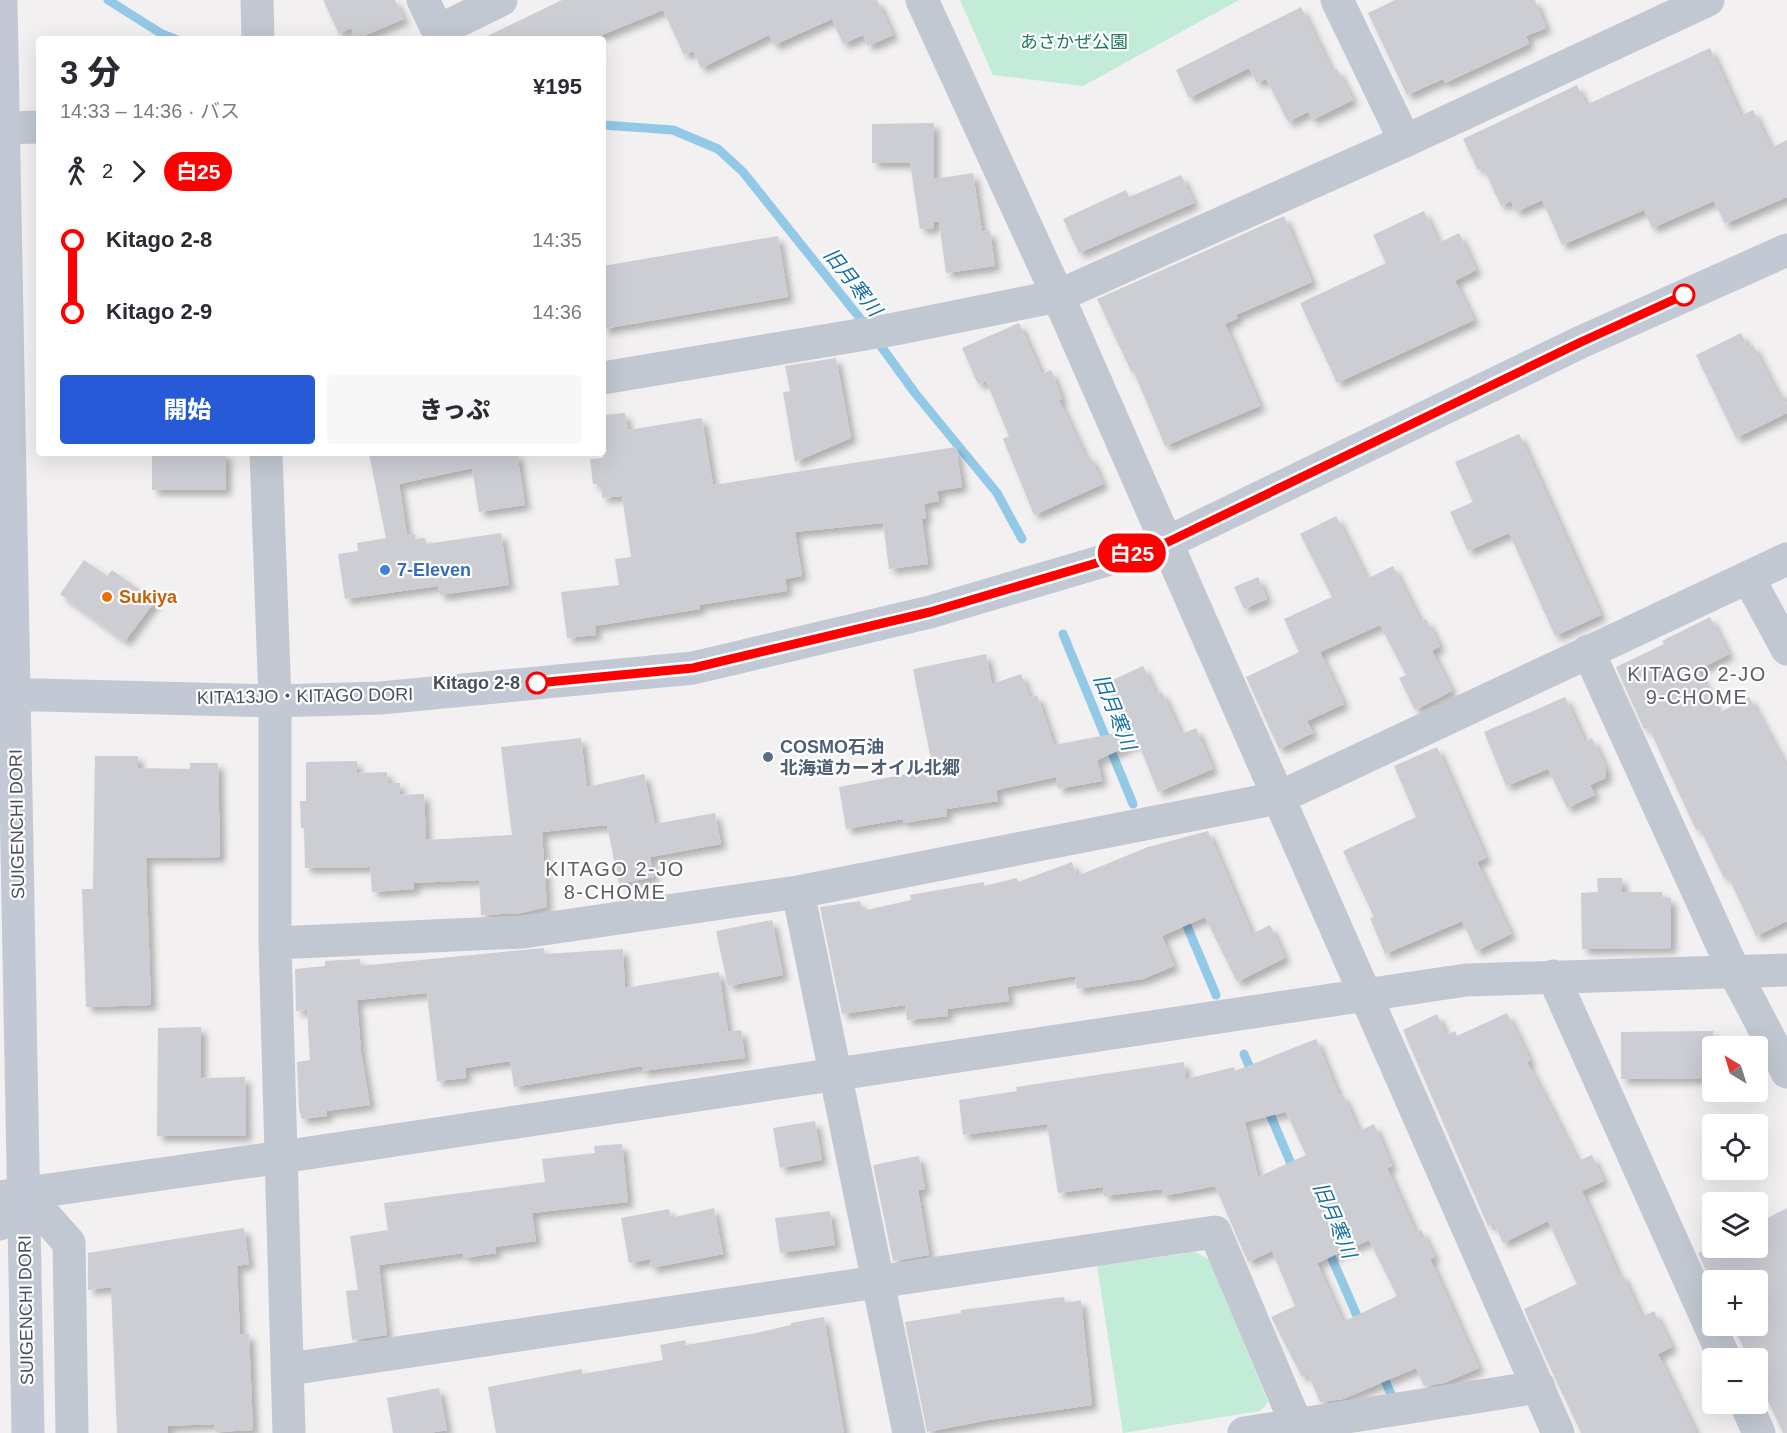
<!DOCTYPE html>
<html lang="ja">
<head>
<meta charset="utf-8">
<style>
	body { margin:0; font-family:Arial,"Noto Sans JP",sans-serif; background:#f7f7f7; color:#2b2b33; height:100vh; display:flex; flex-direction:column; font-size:22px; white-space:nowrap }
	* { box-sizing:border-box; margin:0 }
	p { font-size:20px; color:#7c7c81 }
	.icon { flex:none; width:33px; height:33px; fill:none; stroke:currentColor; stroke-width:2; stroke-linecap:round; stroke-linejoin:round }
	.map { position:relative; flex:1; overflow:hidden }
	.drawer { position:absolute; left:36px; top:36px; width:570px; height:420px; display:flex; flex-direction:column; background:#fff; border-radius:6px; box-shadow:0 6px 24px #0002 }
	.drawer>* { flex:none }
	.badge { padding:0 12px; border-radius:20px; font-size:21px; line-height:39px }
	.needle { width:39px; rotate:322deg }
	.tools { position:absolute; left:1702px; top:1036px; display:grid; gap:12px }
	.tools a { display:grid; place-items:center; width:66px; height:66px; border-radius:6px; background:#fff; box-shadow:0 6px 24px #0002; font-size:30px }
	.map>.badge { position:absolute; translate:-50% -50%; box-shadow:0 0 0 3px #fff }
	.legs { display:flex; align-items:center; gap:9px; height:66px; padding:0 24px; font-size:20px }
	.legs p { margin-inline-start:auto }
	.headline { display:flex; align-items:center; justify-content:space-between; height:102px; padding:0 24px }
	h1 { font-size:33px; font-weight:800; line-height:45px }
	.button { display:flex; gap:12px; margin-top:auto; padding:12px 24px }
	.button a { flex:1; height:69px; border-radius:6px; background:#265ad6; color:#fff; font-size:24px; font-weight:800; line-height:69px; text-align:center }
	.button a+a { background:#f7f7f7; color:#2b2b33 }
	ul { padding:0 24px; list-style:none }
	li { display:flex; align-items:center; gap:21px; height:72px; font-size:22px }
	li i { display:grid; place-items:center; width:9px; height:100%; margin:0 8px; background:currentColor }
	li i::after { content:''; width:15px; height:15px; margin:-8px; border:4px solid; border-radius:50%; background:#fff }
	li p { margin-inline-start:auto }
	li:first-child i { background:linear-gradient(#0000 50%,currentColor 0) }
	li:last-child i { background:linear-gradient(currentColor 50%,#0000 0) }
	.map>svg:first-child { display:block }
	.green { fill:#c2ecd8 }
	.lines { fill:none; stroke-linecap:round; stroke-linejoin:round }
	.stream { stroke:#92c9e6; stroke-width:9 }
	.building { fill:#cdced4; fill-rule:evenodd; filter:url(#shadow) }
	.street { stroke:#c2c8d1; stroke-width:33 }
	.secondary { stroke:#c2c9d5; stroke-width:33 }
	.line-1-casing { stroke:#fff; stroke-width:14 }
	.line-1 { stroke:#f00; stroke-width:9 }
	.stop-1-dot { fill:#fff; stroke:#f00; stroke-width:3 }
	.shop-dot { fill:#3f7fe0; stroke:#fff; stroke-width:2 }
	.food-dot { fill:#e8710a; stroke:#fff; stroke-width:2 }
	.service-dot { fill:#5c6f8a; stroke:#fff; stroke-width:2 }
	.labels { text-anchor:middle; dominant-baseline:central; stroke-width:4.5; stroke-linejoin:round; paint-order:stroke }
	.park-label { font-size:18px; fill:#1e7958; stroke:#fff }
	.shop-label { font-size:18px; font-weight:bold; fill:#366cbe; stroke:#fff; text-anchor:start }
	.food-label { font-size:18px; font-weight:bold; fill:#c56008; stroke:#fff; text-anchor:start }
	.stop-label { font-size:18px; font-weight:bold; fill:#49505c; stroke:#fff; text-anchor:end }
	.street-label { font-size:18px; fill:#49505c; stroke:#fff }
	.service-label { font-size:18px; font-weight:bold; fill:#4e5e75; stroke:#fff; text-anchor:start }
	.water-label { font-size:20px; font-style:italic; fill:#1671a2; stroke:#fff }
	.neighbourhood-label { font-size:20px; letter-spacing:1.5px; fill:#5d5f64; stroke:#fff }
</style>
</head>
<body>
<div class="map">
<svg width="1787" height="1433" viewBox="0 0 1787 1433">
	<defs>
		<filter id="shadow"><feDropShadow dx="5.5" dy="5.5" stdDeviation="3" flood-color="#0004"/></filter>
	</defs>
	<rect width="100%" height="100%" fill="#f2f0f0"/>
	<!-- green -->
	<path class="green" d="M960 0H1239L1083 86 993 75Z
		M1195 1252 1210 1260 1268 1402 1260 1411 1123 1433 1097 1266Z"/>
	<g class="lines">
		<!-- stream -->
		<path class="stream" d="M108 0 162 34 175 39
			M603 125 673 130 718 149 743 172 867 327
			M875 338 915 393 997 493 1022 539
			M1063 634 1133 804
			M1182 914 1216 995
			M1244 1054 1253 1075
			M1267 1107 1294 1171
			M1327 1247 1361 1325
			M1381 1371 1393 1399"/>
	</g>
	<!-- building -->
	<path class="building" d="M323 0H395L404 19 356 39 351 28 339 34Z
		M562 0H877L893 35 868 46 863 35 843 44 832 19 774 45 769 35 701 68 693 51 684 55 663 10 592 39H481Z
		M1395 0H1535L1546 28 1526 36 1529 44 1445 83 1443 79 1407 95 1368 13Z
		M1301 7 1332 71 1337 69 1353 100 1312 120 1308 112 1288 122 1266 79 1257 83 1249 68 1189 98 1176 70Z
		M1710 48 1741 116 1753 110 1771 148 1787 140V197L1725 224 1714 201 1652 228 1644 210 1562 245 1542 200 1516 212 1511 201 1501 206 1483 167 1478 170 1463 139 1577 85 1586 105Z
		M934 123V179L973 173 982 232 990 231 995 266 946 273 939 221 934 222V228L920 229 910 163H872V124Z
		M1181 175 1194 203 1079 253 1063 219 1126 190 1129 197Z
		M1424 211 1439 243 1459 233 1476 270 1455 281 1474 320 1337 383 1300 303 1386 263 1373 235Z
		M1284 216 1312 282 1236 315 1238 318 1225 324 1260 406 1165 446 1134 372 1132 373 1097 299Z
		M778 236 788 297 603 329V266Z
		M1019 323 1042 374 1051 370 1062 399 1059 400 1086 458 1090 456 1103 484 1034 515 1003 439 1009 436 986 381 978 384 962 348Z
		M1741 333 1748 347 1753 345 1777 393 1780 391 1787 404V413L1736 438 1696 355Z
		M836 358 851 438 795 462 783 392 790 391 785 366Z
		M625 413 628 430 702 418 713 485 956 447 962 487 937 491 939 501 924 504 926 518 922 519 928 564 889 569 883 523 795 532 802 576 785 579 787 591 699 605 700 609 595 626 596 635 567 638 561 592 619 585 615 559 631 557 622 496 602 498 601 484H593L590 459 603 458V415Z
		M1519 434 1601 615 1555 636 1509 533 1468 551 1450 512 1473 502 1455 462Z
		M152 453H226V490H152Z
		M369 453H517L525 505 479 512 472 468 399 484 407 535 415 534V539L425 538 426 544 501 533 509 585 440 595 438 586 345 599 338 554 358 551 357 543 386 538Z
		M1336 516 1367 579 1393 566 1421 622 1426 619 1440 646 1432 651 1452 691 1415 710 1399 678 1406 675 1380 625 1320 652 1344 704 1307 721 1313 733 1279 749 1246 677 1299 652 1284 619 1332 597 1300 534Z
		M84 560 107 576 112 570 155 601 125 641 60 594Z
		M1258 577 1267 599 1244 609 1234 587Z
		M1710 617 1729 654 1698 670 1719 713 1749 697 1787 768V921L1756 936 1728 876 1724 878 1700 829 1696 830 1649 728 1644 729 1616 667 1664 644 1662 641Z
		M986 654 992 684 1021 674 1030 698 1037 695 1054 745 1127 731 1106 683 1143 666 1156 694 1162 692 1181 734 1196 728 1213 769 1158 792 1138 742 1097 760 1102 781 1058 789 1056 777 996 790 998 801 946 809 947 816 903 823V819L846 829 839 787 933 769 913 669Z
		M1565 697 1585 742 1592 738 1606 768V778L1590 785 1595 795 1567 808 1548 769 1506 786 1484 732Z
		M581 738 587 787 644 774 655 824 715 813 721 844 650 857 654 877 619 884 607 825 542 832 547 907 521 913 481 915 479 880 414 883V889L372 892 370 867 305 868 304 828H301L300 801H306V762L357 761V773L387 772 388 783H400V795L424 794 426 840 512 835 501 747Z
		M1437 747 1486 858 1477 862 1511 934 1476 951 1462 921 1385 954 1370 918 1374 917 1343 851 1416 817 1394 766Z
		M95 756H138V768L190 769V763H218L220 857 146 858 151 1005 86 1007 82 889H93Z
		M1208 831 1252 934 1270 925 1285 958 1237 982 1205 917 1162 936 1174 966 1143 979 1077 989 1075 976 1007 987 1009 1001 947 1009 948 1016 907 1020 905 1005 842 1014 820 907 860 901 862 911 911 900 910 895 984 882V886L1017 878 1018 882 1072 862 1077 876 1148 847Z
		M1597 878H1622V892H1662V898H1671V948L1582 949 1581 893 1598 892Z
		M772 920 783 975 728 986 716 931Z
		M544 948 545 954 623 949 625 988 719 972 728 1032 741 1030 745 1058 642 1071V1066L514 1087 510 1061 465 1068 466 1078 437 1081 427 993 357 1000 361 1052 370 1105 327 1111V1116L302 1119 299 1110 297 1062 310 1060 307 1010 296 1011 295 969 325 966V961L360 959V966Z
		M1507 1013 1530 1060 1527 1062 1578 1161 1592 1155 1604 1181 1582 1191 1619 1276 1622 1274 1642 1317 1654 1311 1672 1347 1658 1354 1696 1433H1581L1546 1359 1524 1309 1577 1284 1548 1221 1503 1243 1494 1223 1488 1226 1403 1030 1437 1014 1446 1035 1455 1031 1457 1036Z
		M201 1027V1078L245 1077 246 1136H157L158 1028Z
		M1713 1031V1078L1621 1079V1032Z
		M1316 1039 1339 1096 1343 1095 1359 1131 1374 1124 1392 1166 1387 1168 1416 1233 1421 1230 1435 1257 1430 1259 1479 1368 1444 1383 1424 1386 1416 1368 1343 1399 1320 1402 1308 1374 1302 1377 1271 1317 1295 1306 1272 1251 1248 1262 1215 1186 1163 1196 1162 1189 1104 1196 1103 1187 1058 1193 1047 1124 963 1135 959 1100 1017 1091 1016 1087 1184 1062 1186 1079 1234 1067 1235 1071ZM1286 1112 1306 1155 1258 1177 1245 1122ZM1369 1240 1397 1296 1343 1322 1317 1263Z
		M815 1121 822 1160 780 1168 773 1128Z
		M622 1144 628 1202 532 1213 536 1241 495 1247 496 1253 464 1258 463 1253 379 1265 387 1335 352 1340 346 1291 358 1290 350 1236 388 1230 384 1203 545 1182 542 1159 595 1153 594 1146Z
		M919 1156 925 1189 918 1190 929 1255 893 1261 873 1165Z
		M714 1208 723 1254 651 1268 650 1259 629 1263 621 1218 669 1209 671 1218Z
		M1787 1208V1433H1783L1758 1380V1359H1749L1733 1326H1758V1281H1713V1287L1698 1253 1713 1245V1248H1758V1223Z
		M830 1211 835 1245 780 1253 775 1218Z
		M244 1228 249 1264 237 1266 240 1334H249L253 1430 215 1432 214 1424 168 1426V1433H117L111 1287 88 1290V1253Z
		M1064 1297 1065 1303 1081 1300 1092 1405 988 1420 927 1432 905 1322 961 1313V1310Z
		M824 1317 844 1433H496L488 1387 582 1369V1374L663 1360 660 1345 685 1340 686 1345 756 1333 791 1325V1323Z
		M439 1388 447 1430 429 1433H393L387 1398Z"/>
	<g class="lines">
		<!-- street -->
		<path class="street" d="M257 0 258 39
			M423 0 438 31 501 0
			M922 0 1058 296 1558 1433
			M1337 0 1405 141
			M0 128 39 127
			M603 378 895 329 1058 296 1405 141 1708 0
			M266 453 275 701V943L289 1433
			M1748 577 1787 649
			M1588 651 1734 971 1787 1072
			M798 892 909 1433
			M275 943 523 932 798 892 1278 798 1787 559
			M1553 976 1725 1359
			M24 1192 69 1243 72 1433
			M0 1197 282 1157 1466 980 1787 970
			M0 1224 24 1192
			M289 1369 1215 1232 1300 1433
			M1746 1404 1759 1433
			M1244 1433 1539 1387"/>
		<!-- secondary -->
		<path class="secondary" d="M1 0 28 1433
			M0 694 275 701 381 698 693 668 930 612 1168 542 1581 342 1787 250"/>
	</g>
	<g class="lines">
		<defs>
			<path id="line-1" d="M537 683 693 668 930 612 1168 542 1581 342 1684 295"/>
		</defs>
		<!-- line-1 casing -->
		<use href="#line-1" class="line-1-casing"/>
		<!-- line-1 -->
		<use href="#line-1" class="line-1"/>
	</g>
	<!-- markers -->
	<g class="stop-1-dot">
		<circle cx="1684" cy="295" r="10"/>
		<circle cx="537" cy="683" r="10"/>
	</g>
	<circle class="shop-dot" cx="385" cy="570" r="6"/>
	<circle class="food-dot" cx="107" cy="597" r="6"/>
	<circle class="service-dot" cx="768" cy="757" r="6"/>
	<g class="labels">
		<!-- park labels -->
		<g class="park-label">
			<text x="1074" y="42">あさかぜ公園</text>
		</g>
		<!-- shop labels -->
		<g class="shop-label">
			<text x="397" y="570">7-Eleven</text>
		</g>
		<!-- food labels -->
		<g class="food-label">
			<text x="119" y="597">Sukiya</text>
		</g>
		<!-- stop labels -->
		<g class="stop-label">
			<text x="520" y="683">Kitago 2-8</text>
		</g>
		<!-- street labels -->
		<g class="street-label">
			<text transform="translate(305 696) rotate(-1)">KITA13JO・KITAGO DORI</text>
			<text transform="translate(17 824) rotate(-91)">SUIGENCHI DORI</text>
			<text transform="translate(26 1310) rotate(-91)">SUIGENCHI DORI</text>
		</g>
		<!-- service labels -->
		<g class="service-label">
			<text x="780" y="747">COSMO石油<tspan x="780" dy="21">北海道カーオイル北郷</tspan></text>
		</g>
		<!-- water labels -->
		<g class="water-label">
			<text transform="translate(853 282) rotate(52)">旧月寒川</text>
			<text transform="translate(1115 712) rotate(68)">旧月寒川</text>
			<text transform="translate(1335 1220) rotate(67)">旧月寒川</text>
		</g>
		<!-- neighbourhood labels -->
		<g class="neighbourhood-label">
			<text x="1697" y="674">KITAGO 2-JO<tspan x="1697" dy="23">9-CHOME</tspan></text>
			<text x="615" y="869">KITAGO 2-JO<tspan x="615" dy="23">8-CHOME</tspan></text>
		</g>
	</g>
</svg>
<div class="tools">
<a><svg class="needle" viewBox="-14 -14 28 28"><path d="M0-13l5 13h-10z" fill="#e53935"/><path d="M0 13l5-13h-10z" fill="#7c7c81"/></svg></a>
<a><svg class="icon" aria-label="locate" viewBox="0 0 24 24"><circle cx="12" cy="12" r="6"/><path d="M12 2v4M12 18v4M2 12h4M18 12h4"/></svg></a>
<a><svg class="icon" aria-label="layers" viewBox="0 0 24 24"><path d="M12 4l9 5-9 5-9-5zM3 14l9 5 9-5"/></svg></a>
<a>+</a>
<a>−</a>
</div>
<b class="badge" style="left:1132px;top:553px;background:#f00;color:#fff">白25</b>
<section class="drawer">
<div class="headline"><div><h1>3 分</h1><p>14:33 – 14:36 · バス</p></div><b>¥195</b></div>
<div class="legs"><svg class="icon" aria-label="walk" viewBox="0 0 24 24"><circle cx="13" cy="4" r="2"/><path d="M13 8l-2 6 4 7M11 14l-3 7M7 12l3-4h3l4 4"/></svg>2<svg class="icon" aria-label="forward" viewBox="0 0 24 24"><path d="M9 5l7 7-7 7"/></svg><b class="badge" style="background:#f00;color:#fff">白25</b></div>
<ul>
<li><i style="color:#f00"></i><b>Kitago 2-8</b><p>14:35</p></li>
<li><i style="color:#f00"></i><b>Kitago 2-9</b><p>14:36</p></li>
</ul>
<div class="button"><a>開始</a><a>きっぷ</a></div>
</section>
</div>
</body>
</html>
